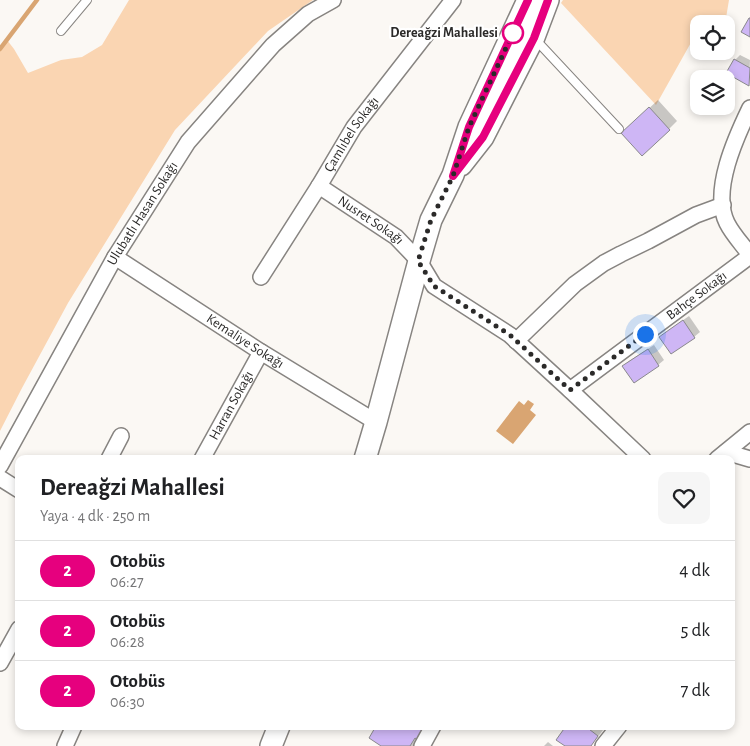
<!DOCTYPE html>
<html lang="tr">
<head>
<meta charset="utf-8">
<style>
	body { margin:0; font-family:"Alegreya Sans",sans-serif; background:#f6f6f6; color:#202124; height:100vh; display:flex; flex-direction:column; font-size:19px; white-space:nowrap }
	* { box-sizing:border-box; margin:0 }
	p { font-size:16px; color:#757577 }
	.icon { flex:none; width:28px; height:28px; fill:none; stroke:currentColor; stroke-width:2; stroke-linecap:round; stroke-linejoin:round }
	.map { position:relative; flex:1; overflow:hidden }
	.drawer { position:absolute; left:15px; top:455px; width:720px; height:275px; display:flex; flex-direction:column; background:#fff; border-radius:10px; box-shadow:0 2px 8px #0003 }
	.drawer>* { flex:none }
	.badge { padding:0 10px; border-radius:16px; font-size:18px; line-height:32px }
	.controls { position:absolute; left:690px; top:15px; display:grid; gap:10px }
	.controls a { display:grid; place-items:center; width:45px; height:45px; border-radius:10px; background:#fff; box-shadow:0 2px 8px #0003; font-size:25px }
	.you { position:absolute; width:25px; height:25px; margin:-12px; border:4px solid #fff; border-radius:50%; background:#1a73e8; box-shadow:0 0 0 8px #1a73e833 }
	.map>.badge { position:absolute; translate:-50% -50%; box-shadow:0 0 0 2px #fff }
	.round { display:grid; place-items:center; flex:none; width:52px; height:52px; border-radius:10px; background:#f6f6f6 }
	.overview { display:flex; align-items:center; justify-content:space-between; height:85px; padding:0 25px }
	h1 { font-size:24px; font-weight:700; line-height:38px }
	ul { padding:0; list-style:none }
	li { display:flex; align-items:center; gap:15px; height:60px; padding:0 25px; border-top:1px solid #e0e0e0 }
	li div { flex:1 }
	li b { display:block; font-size:19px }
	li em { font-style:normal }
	li .badge { min-width:55px; font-weight:700; text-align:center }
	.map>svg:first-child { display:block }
	.green { fill:#fad5b2 }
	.water { fill:#d9a572 }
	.shadow { fill:#0003 }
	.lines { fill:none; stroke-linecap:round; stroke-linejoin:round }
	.stream { stroke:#d9a572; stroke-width:4.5 }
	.building { fill:#ceb6f5; stroke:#8a898d }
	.lane-casing { stroke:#878481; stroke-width:10 }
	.street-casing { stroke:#878481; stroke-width:18 }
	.secondary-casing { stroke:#878481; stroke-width:24 }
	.lane { stroke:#fff; stroke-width:8 }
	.street { stroke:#fff; stroke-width:15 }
	.secondary { stroke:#fff; stroke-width:21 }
	.line-casing { stroke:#fff; stroke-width:11 }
	.line { stroke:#e6007e; stroke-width:8 }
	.walk { stroke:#2b2a29; stroke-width:5; stroke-dasharray:0 9 }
	.stop-dot { fill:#fff; stroke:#e6007e; stroke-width:2.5 }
	.labels { text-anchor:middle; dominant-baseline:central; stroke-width:4.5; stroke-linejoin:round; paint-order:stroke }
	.stop-label { font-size:14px; font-weight:bold; fill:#2b2a29; stroke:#fff; text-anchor:end }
	.street-label { font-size:14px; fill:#2b2a29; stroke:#fff }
</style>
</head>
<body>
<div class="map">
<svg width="750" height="746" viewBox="0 0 750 746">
	<rect width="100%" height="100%" fill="#fbf8f4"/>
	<!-- green -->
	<path class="green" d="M129 0H313L268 31 175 130 68 303 22 388 0 431V50L7 40 14 49 28 73 61 60 82 57 102 45Z
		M563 0H729L725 24H699V42L693 39 656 105 561 3Z"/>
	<!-- water -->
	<path class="water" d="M528 400 534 404 530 410 536 415 513 444 496 431 519 401 524 405Z"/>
	<!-- shadow -->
	<path class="shadow" d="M740 55 750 60 749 84 728 73 735 60Z
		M658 100 677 121 669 129 631 125Z
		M689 316 700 332 694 337 671 352 661 337 666 332Z
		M654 345 664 360 658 365 634 381 624 366 629 361Z
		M378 726H429L416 740 418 742 415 746H383L370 738Z
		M568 726H597L603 730 591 746H567Z
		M548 742 553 746H544Z"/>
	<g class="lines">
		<!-- stream -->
		<path class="stream" d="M0 49 37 0"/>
	</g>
	<!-- building -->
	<path class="building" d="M749 18H750V37L741 32Z
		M734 59 750 68 749 86 726 73Z
		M649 107 670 130 642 156 621 133Z
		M683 320 695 338 671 354 659 337Z
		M648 349 659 366 634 383 622 366Z
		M376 726 379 727V726H422L426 729 418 740 415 738 410 746H381L369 738Z
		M566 726H585L598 736 591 746H565L556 740Z"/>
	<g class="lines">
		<defs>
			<path id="lane" d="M61 31 87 0
				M535 39 619 129"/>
			<g id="street">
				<path d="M750 108C736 137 711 191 727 223 733 235 743 245 750 255"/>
				<path id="s1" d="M319 186 396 237 419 261 434 286 510 335 570 390 643 459"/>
				<path id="s2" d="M115 257 261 352 376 422"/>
				<path id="s3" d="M261 277 319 186 354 127 453 0"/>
				<path d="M516 341 575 284 604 263 621 254 648 241 696 215 723 205"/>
				<path id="s4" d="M570 390 750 256"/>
				<path d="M726 452 750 459"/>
				<path d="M109 459 121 436"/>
				<path id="s5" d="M202 459 261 352"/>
				<path d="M717 459 750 432"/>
				<path id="s6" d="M0 466 115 257 188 142 273 45 308 14 333 0"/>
				<path d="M0 478 19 490"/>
				<path d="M0 663 19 629"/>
				<path d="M65 746 74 726"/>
				<path d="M422 746 433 726"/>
				<path d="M603 746 619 726"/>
			</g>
			<path id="secondary" d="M461 165 483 137 534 37 548 0
				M365 459 376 422 419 261 431 220 453 175 469 127 528 0
				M271 746 279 726"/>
		</defs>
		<!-- lane casing -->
		<use href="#lane" class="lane-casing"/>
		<!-- street casing -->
		<use href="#street" class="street-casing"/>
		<!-- secondary casing -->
		<use href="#secondary" class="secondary-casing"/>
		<!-- lane -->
		<use href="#lane" class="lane"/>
		<!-- street -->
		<use href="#street" class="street"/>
		<!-- secondary -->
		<use href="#secondary" class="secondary"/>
	</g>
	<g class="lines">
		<defs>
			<path id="line" d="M528 0 469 127 453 176 483 137 534 38 548 0"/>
		</defs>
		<!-- line casing -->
		<use href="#line" class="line-casing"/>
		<!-- line -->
		<use href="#line" class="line"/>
		<!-- walk -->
		<path class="walk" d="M513 33 469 127 453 176 431 220 418 261 434 286 510 335 570 390 645 334"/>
	</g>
	<!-- markers -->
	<circle class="stop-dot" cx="513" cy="33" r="10"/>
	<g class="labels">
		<!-- stop labels -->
		<g class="stop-label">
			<text x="498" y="33">Dereağzi Mahallesi</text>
		</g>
		<!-- street labels -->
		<g class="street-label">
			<text stroke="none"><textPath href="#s3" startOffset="169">Çamlıbel Sokağı</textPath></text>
			<text stroke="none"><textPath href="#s6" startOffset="290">Ulubatlı Hasan Sokağı</textPath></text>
			<text stroke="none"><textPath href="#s1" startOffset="62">Nusret Sokağı</textPath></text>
			<text stroke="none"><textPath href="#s4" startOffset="158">Bahçe Sokağı</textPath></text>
			<text stroke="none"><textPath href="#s2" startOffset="155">Kemaliye Sokağı</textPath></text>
			<text stroke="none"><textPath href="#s5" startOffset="61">Harran Sokağı</textPath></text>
		</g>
	</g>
</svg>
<div class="controls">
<a><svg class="icon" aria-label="locate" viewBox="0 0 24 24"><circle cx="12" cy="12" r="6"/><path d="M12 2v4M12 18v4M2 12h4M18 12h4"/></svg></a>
<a><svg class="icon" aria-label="layers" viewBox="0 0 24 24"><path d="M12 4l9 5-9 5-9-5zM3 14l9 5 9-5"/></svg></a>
</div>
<div class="you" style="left:645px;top:334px"></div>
<section class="drawer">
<div class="overview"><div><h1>Dereağzi Mahallesi</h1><p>Yaya · 4 dk · 250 m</p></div><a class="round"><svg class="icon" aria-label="heart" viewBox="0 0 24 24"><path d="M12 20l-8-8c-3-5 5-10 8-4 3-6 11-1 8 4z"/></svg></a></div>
<ul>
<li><span class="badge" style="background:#e6007e;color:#fff">2</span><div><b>Otobüs</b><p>06:27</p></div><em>4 dk</em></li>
<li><span class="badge" style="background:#e6007e;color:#fff">2</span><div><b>Otobüs</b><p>06:28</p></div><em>5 dk</em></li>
<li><span class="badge" style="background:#e6007e;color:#fff">2</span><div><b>Otobüs</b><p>06:30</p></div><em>7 dk</em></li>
</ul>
</section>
</div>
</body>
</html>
